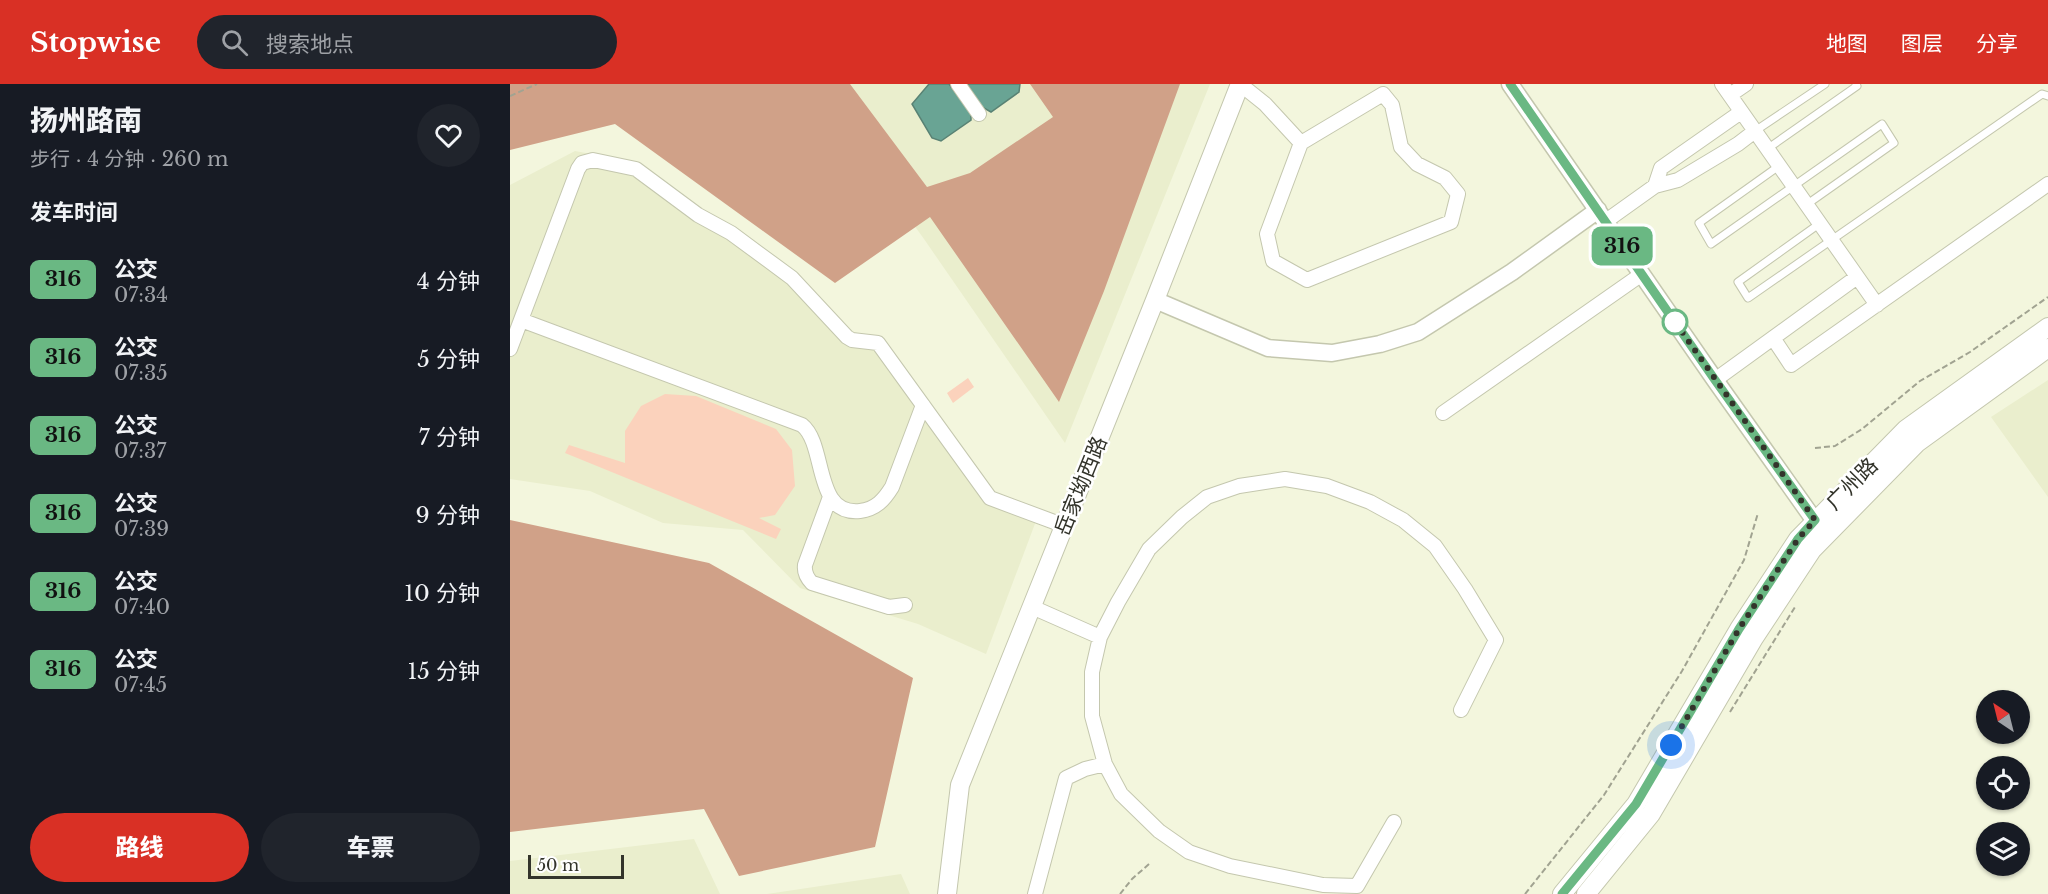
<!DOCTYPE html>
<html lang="zh">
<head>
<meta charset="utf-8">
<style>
	body { margin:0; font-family:"Libre Baskerville","Noto Sans SC",serif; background:#20242c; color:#f1f3f6; height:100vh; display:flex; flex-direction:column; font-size:22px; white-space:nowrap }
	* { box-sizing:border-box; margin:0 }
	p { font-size:20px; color:#9ea1a6 }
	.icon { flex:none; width:33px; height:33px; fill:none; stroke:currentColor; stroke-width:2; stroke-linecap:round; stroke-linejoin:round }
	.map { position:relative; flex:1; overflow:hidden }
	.details { display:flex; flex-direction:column; background:#171b24; width:510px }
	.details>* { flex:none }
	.badge { padding:0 12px; border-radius:9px; font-size:21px; line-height:39px }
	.needle { width:39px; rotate:325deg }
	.fabs { position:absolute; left:1466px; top:606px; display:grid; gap:12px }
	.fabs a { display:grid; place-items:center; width:54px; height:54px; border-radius:50%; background:#171b24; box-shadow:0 2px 4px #0004; font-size:30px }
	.scale { position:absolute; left:18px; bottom:15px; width:96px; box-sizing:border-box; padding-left:6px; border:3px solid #33342b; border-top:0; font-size:16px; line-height:21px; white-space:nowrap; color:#33342b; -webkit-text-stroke:4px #fff; paint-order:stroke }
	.you { position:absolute; width:30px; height:30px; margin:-15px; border:4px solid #fff; border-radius:50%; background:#1a73e8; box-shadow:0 0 0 9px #1a73e833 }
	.map>.badge { position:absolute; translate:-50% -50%; box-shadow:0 0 0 3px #fff }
	h2 { padding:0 30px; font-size:22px; line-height:54px }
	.round { display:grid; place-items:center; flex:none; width:63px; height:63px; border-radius:32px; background:#20242c }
	.summary { display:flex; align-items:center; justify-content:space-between; height:102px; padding:0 30px }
	h1 { font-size:28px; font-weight:800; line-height:45px }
	.action { display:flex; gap:12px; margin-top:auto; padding:12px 30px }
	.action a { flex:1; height:69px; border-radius:36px; background:#d93025; color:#fff; font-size:24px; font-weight:800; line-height:69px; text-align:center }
	.action a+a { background:#20242c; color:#f1f3f6 }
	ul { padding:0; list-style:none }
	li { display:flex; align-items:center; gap:18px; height:78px; padding:0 30px }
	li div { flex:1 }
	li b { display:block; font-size:22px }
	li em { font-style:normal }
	li .badge { min-width:66px; font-weight:700; text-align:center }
	header { display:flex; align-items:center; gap:36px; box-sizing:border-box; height:84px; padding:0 30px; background:#d93025; color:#fff }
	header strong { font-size:28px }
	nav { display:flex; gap:33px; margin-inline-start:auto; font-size:21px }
	.search { width:420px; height:54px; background:#20242c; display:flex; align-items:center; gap:15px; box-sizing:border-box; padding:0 21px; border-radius:33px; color:#9ea1a6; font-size:22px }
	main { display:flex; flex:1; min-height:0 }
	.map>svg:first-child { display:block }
	.built { fill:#eaeecd }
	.green { fill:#fbd2bc }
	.forest { fill:#d0a188 }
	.water { fill:#69a494; stroke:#598274; stroke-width:1.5 }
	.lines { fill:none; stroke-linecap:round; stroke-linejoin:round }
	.service-casing { stroke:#c4c7ae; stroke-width:9 }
	.minor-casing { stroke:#c4c7ae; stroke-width:16 }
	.tertiary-casing { stroke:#c4c7ae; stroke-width:19 }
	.secondary-casing { stroke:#c4c7ae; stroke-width:20 }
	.path { stroke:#a1a391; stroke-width:2; stroke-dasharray:6 3; stroke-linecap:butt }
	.service { stroke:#fff; stroke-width:7 }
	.minor { stroke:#fff; stroke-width:14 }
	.tertiary { stroke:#fff; stroke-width:16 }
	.secondary { stroke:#fff; stroke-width:18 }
	.line-casing { stroke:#fff; stroke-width:14 }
	.line { stroke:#6ab883; stroke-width:9 }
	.walk { stroke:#33342b; stroke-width:6; stroke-dasharray:0 10.8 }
	.stop-dot { fill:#fff; stroke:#6ab883; stroke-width:3 }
	.labels { text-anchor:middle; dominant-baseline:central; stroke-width:5; stroke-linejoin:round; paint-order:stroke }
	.street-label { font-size:21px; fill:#33342b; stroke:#fff }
</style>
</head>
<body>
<header>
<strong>Stopwise</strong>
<div class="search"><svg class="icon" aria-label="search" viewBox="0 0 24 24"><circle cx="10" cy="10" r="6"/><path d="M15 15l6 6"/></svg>搜索地点</div>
<nav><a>地图</a><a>图层</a><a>分享</a></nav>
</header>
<main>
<section class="details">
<div class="summary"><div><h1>扬州路南</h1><p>步行 · 4 分钟 · 260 m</p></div><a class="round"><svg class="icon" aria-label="heart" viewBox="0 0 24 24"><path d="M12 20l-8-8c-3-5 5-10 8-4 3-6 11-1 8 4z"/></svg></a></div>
<h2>发车时间</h2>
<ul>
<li><span class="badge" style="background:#6ab883;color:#111">316</span><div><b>公交</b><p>07:34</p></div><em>4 分钟</em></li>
<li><span class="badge" style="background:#6ab883;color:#111">316</span><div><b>公交</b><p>07:35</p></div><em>5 分钟</em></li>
<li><span class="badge" style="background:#6ab883;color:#111">316</span><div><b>公交</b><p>07:37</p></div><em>7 分钟</em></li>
<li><span class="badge" style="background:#6ab883;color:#111">316</span><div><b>公交</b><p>07:39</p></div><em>9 分钟</em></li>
<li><span class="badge" style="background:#6ab883;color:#111">316</span><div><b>公交</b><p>07:40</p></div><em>10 分钟</em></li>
<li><span class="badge" style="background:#6ab883;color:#111">316</span><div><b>公交</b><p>07:45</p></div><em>15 分钟</em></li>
</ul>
<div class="action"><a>路线</a><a>车票</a></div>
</section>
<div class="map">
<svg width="1538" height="810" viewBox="0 0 1538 810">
	<rect width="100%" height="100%" fill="#f3f6dd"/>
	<!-- built -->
	<path class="built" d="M302 0H700L555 359 414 155Z
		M65 67 124 78 284 188 342 248 368 253 482 410 529 429 476 570 408 540 290 504 233 446 153 439 80 407 0 395V101Z
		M1538 296V413L1481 333Z
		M184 755 210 810H0V777Z
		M391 790 400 810H257Z"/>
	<!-- green -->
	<path class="green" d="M458 294 464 303 443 319 437 309Z
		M155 310 186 312 266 345 282 366 285 402 265 431 249 434 271 445 266 455 55 369 59 361 115 379V347L131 322Z"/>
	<!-- forest -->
	<path class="forest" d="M0 0H340L417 103 460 89 543 33 520 0H670L594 207 549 318 420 133 325 199 105 40 0 66Z
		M0 436 199 479 403 594 365 763 229 792 194 725 0 748Z"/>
	<!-- water -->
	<path class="water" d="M419 0H439L461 30V36L431 57 422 54 402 20Z
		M457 0H510L509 8 481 28 472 23Z"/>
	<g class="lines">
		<defs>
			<path id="service" d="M1245 47 1315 0
				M1257 65 1347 2 1346 0
				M1269 82 1189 139 1201 160 1372 40 1384 59 1296 121
				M1309 140 1228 198 1238 214 1532 10 1538 12"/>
			<path id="minor" d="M448 0 469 30
				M730 0 755 20 791 59
				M1212 0 1367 221
				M873 10 882 21 891 63 907 80 935 94 948 110 941 138 797 196 763 177 757 150 791 59Z
				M1220 11 1236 0
				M1145 102 1151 84 1231 28
				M1096 137 1145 102 1168 96 1228 60 1245 47
				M11 236 292 341C317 361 303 432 350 427 366 425 374 416 382 403L413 321
				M1263 254 1281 281 1538 100
				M0 265 68 85 72 79 83 76 126 85 188 131 221 149 282 194 337 253 342 256 368 259 480 414 555 442
				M1205 296 1347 193
				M933 329 1132 190
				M320 413 295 481C294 489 297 494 302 499L379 523 395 521
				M522 523 590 553 608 518 639 465 672 433 697 413 729 402 775 395 817 402 860 418 893 436 925 462 955 505 986 556 951 626
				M590 553 582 588V632L595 680 611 710 649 747 679 768 720 782 813 801 847 802 884 738
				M525 810 556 694 575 685 595 680"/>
			<path id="tertiary" d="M1000 0 1205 296 1312 447
				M645 216 758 264 822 269 870 260 908 248 1002 188 1088 126"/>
			<path id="secondary" d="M437 810 450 701 645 216 730 0
				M1052 810 1126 720 1229 545 1288 455 1396 345 1538 243
				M1076 810 1141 730 1244 554 1302 466 1407 359 1538 264"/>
		</defs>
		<!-- service casing -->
		<use href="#service" class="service-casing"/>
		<!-- minor casing -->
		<use href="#minor" class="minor-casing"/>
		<!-- tertiary casing -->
		<use href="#tertiary" class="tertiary-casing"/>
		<!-- secondary casing -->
		<use href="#secondary" class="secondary-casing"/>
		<!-- path -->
		<path class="path" d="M0 12 27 0
			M1305 364 1325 362 1352 345 1410 297 1460 268 1538 213
			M1220 628 1285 523
			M610 810 622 795 639 780
			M1015 810 1094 711 1172 587 1234 476 1248 429"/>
		<!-- service -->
		<use href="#service" class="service"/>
		<!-- minor -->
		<use href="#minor" class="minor"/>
		<!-- tertiary -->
		<use href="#tertiary" class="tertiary"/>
		<!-- secondary -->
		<use href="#secondary" class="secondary"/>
	</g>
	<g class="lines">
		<defs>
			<path id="line" d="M1000 0 1205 296 1305 436 1288 455 1229 545 1126 720 1052 810"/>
		</defs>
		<!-- line casing -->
		<use href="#line" class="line-casing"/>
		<!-- line -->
		<use href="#line" class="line"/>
		<!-- walk -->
		<path class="walk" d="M1161 661 1229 545 1288 455 1305 436 1165 238"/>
	</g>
	<!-- markers -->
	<circle class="stop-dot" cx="1165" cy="238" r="12"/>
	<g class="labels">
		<!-- street labels -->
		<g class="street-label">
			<text transform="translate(1342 400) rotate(-45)">广州路</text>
			<text transform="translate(571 402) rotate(-68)">岳家坳西路</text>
		</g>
	</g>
</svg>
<div class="fabs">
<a><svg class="needle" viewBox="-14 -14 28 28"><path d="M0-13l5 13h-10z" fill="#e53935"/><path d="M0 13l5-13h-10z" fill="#9ea1a6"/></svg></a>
<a><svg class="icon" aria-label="locate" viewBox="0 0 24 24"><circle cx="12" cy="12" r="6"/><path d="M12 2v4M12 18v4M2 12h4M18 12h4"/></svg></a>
<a><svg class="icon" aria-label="layers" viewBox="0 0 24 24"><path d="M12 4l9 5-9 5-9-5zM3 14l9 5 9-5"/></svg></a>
</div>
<div class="scale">50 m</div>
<div class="you" style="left:1161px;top:661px"></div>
<b class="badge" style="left:1112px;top:162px;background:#6ab883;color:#111">316</b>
</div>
</main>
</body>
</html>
